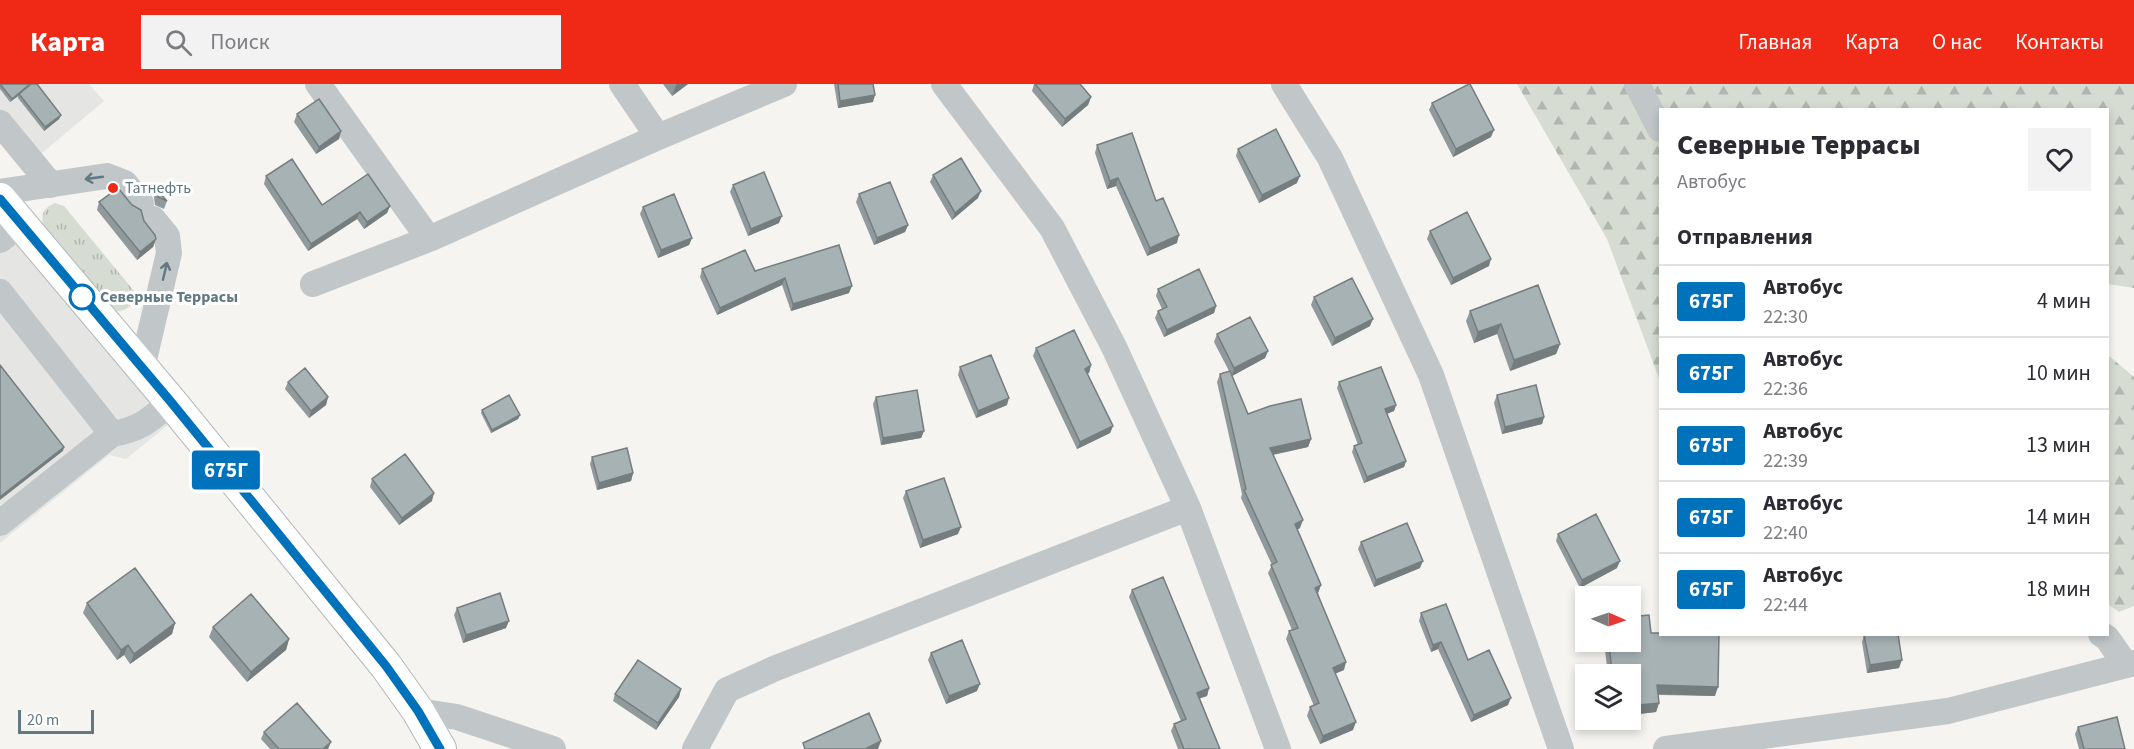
<!DOCTYPE html>
<html lang="ru">
<head>
<meta charset="utf-8">
<style>
	body { margin:0; font-family:"Source Sans 3",sans-serif; background:#f2f2f3; color:#2b2b33; height:100vh; display:flex; flex-direction:column; font-size:22px; white-space:nowrap }
	* { box-sizing:border-box; margin:0 }
	p { font-size:20px; color:#7c7c81 }
	.icon { flex:none; width:33px; height:33px; fill:none; stroke:currentColor; stroke-width:2; stroke-linecap:round; stroke-linejoin:round }
	.map { position:relative; flex:1; overflow:hidden }
	.panel { position:absolute; left:1659px; top:24px; width:450px; height:528px; display:flex; flex-direction:column; background:#fff; border-radius:0px; box-shadow:0 3px 9px #0003 }
	.panel>* { flex:none }
	.badge { padding:0 12px; border-radius:4px; font-size:21px; line-height:39px }
	.needle { width:39px; rotate:92deg }
	.controls { position:absolute; left:1575px; top:502px; display:grid; gap:12px }
	.controls a { display:grid; place-items:center; width:66px; height:66px; border-radius:0px; background:#fff; box-shadow:0 3px 9px #0003; font-size:30px }
	.scale { position:absolute; left:18px; bottom:15px; width:76px; box-sizing:border-box; padding-left:6px; border:3px solid #617983; border-top:0; font-size:16px; line-height:21px; white-space:nowrap; color:#617983; -webkit-text-stroke:4px #fff; paint-order:stroke }
	.map>.badge { position:absolute; translate:-50% -50%; box-shadow:0 0 0 3px #fff }
	h2 { padding:0 18px; font-size:22px; line-height:54px }
	.round { display:grid; place-items:center; flex:none; width:63px; height:63px; border-radius:0px; background:#f2f2f3 }
	.overview { display:flex; align-items:center; justify-content:space-between; height:102px; padding:0 18px }
	h1 { font-size:28px; font-weight:800; line-height:45px }
	ul { padding:0; list-style:none }
	li { display:flex; align-items:center; gap:18px; height:72px; padding:0 18px; border-top:2px solid #e1e1e2 }
	li div { flex:1 }
	li b { display:block; font-size:22px }
	li em { font-style:normal }
	li .badge { min-width:66px; font-weight:700; text-align:center }
	header { display:flex; align-items:center; gap:36px; box-sizing:border-box; height:84px; padding:0 30px; background:#ef2915; color:#fff }
	header strong { font-size:28px }
	nav { display:flex; gap:33px; margin-inline-start:auto; font-size:21px }
	.search { width:420px; height:54px; background:#f2f2f3; display:flex; align-items:center; gap:15px; box-sizing:border-box; padding:0 21px; border-radius:0px; color:#7c7c81; font-size:22px }
	.map>svg:first-child { display:block }
	.built { fill:#e5e5e3 }
	.grass { fill:url(#grass-tufts) }
	.forest { fill:url(#forest-firs) }
	.lines { fill:none; stroke-linecap:round; stroke-linejoin:round }
	.major-casing { stroke:#b2b8ba; stroke-width:34 }
	.minor { stroke:#c1c6c8; stroke-width:26 }
	.major { stroke:#fff; stroke-width:32 }
	.wall { fill:#90999c }
	.shaded-wall { fill:#757d7f }
	.building { fill:#a7b2b5; stroke:#757d7f; stroke-width:1.5 }
	.oneway { stroke:#617983 }
	.line-casing { stroke:#fff; stroke-width:14 }
	.line { stroke:#0072bc; stroke-width:9 }
	.poi-dot { fill:#ef2915; stroke:#fff; stroke-width:2 }
	.stop-dot { fill:#fff; stroke:#0072bc; stroke-width:3 }
	.labels { text-anchor:middle; dominant-baseline:central; stroke-width:6; stroke-linejoin:round; paint-order:stroke }
	.poi-label { font-size:16px; fill:#617983; stroke:#fff; text-anchor:start }
	.stop-label { font-size:16px; font-weight:bold; fill:#617983; stroke:#fff; text-anchor:start }
</style>
</head>
<body>
<header>
<strong>Карта</strong>
<div class="search"><svg class="icon" aria-label="search" viewBox="0 0 24 24"><circle cx="10" cy="10" r="6"/><path d="M15 15l6 6"/></svg>Поиск</div>
<nav><a>Главная</a><a>Карта</a><a>О нас</a><a>Контакты</a></nav>
</header>
<div class="map">
<svg width="2134" height="665" viewBox="0 0 2134 665">
	<defs>
		<pattern id="grass-tufts" width="24" height="20" patternUnits="userSpaceOnUse" patternTransform="scale(1.5)"><rect width="24" height="20" fill="#d6dcd1"/><path d="M3 7l-1-3M5 7V3M7 7l1-3M15 17l-1-3M17 17v-4M19 17l1-3" fill="none" stroke="#b1b7af"/></pattern>
		<pattern id="forest-firs" width="22" height="20" patternUnits="userSpaceOnUse" patternTransform="scale(1.5)"><rect width="22" height="20" fill="#d6dcd1"/><path d="M5 1l3.5 6h-7zM16 11l3.5 6h-7z" fill="#b1b7af"/></pattern>
	</defs>
	<rect width="100%" height="100%" fill="#f5f4f0"/>
	<!-- built -->
	<path class="built" d="M0 0H89L104 17 29 80 0 53Z
		M0 136 169 340 126 375 109 371 0 459Z"/>
	<!-- grass -->
	<path class="grass" d="M55 119 64 122 134 207C135 221 128 228 114 227L43 141C41 129 44 124 55 119Z"/>
	<!-- forest -->
	<path class="forest" d="M1517 0H2134V204L2108 200V26H1660V297L1607 155Z
		M2108 271 2134 293V522L2119 528 2108 520Z"/>
	<g class="lines">
		<defs>
			<path id="major" d="M0 115 171 318 386 582 418 627 440 665"/>
		</defs>
		<!-- major casing -->
		<use href="#major" class="major-casing"/>
		<!-- minor -->
		<path class="minor" d="M318 0 429 155 658 53 784 0
			M622 0 658 53
			M944 0 1052 144 1114 263 1188 424
			M1284 0 1330 74 1431 291 1561 665
			M1637 0 1660 45
			M0 39 51 101
			M0 108 107 92 125 99 141 119
			M0 156 20 140
			M313 200 429 155
			M0 208 112 350C140 345 149 337 171 318
			M142 284 169 169 167 152 153 135
			M0 439 112 350
			M2101 550 2107 554 2126 581
			M418 627 457 633 553 665
			M695 665 727 606 776 584 1188 424 1278 665
			M1666 665 1948 627 2134 579"/>
		<!-- major -->
		<use href="#major" class="major"/>
	</g>
	<!-- wall -->
	<path class="wall" d="M0 0 61 31 59 35 44 47 18 14V12L10 18 0 5Z
		M663 0H688L672 12Z
		M834 0H873V18L838 24Z
		M1034 0H1080L1091 13 1088 21 1062 43 1032 7Z
		M1432 19 1491 53 1453 73 1429 26Z
		M297 30 341 47 339 55 316 70 294 38Z
		M1097 61 1156 117 1177 159 1147 172 1116 102 1107 105 1095 69Z
		M1238 65 1297 99 1259 119 1236 72Z
		M933 91 978 114 952 136 930 98Z
		M266 92 322 121 390 122 387 129 364 145 357 135 308 167 264 100Z
		M733 101 779 139 748 152 730 108Z
		M157 106 167 117 164 125 155 121 154 113Z
		M859 110 908 141 905 148 874 161 856 118Z
		M99 118 144 137 156 155 153 163 137 176 97 126Z
		M643 123 692 154 689 161 658 174 640 130Z
		M1430 147 1489 182 1451 201 1427 155Z
		M702 185 755 187 849 209 791 227 782 201 717 231 700 193Z
		M1158 205 1216 222 1214 229 1164 253 1155 234 1158 227 1162 225 1156 212Z
		M1314 213 1370 242 1332 262 1311 221Z
		M1470 227 1560 260 1556 270 1510 287 1497 250 1474 259 1466 237Z
		M1217 250 1268 267 1265 274 1232 292 1248 330 1311 355 1308 363 1273 371 1300 444 1297 446 1321 501 1318 509 1344 586 1335 589 1353 646 1320 660 1307 632 1310 623 1314 622 1286 555 1289 547 1292 546 1268 489 1272 481 1241 414 1242 410 1217 298 1220 290 1229 287 1214 258Z
		M1036 264 1091 281 1089 289H1087L1113 342 1110 349 1077 365 1033 272Z
		M960 283 1007 321 976 334 958 291Z
		M288 298 328 313 326 321 309 334 285 305Z
		M1339 298 1396 321 1394 327 1387 330 1406 377 1404 383 1364 399 1352 368 1354 362 1358 361 1337 304Z
		M1497 311 1544 333 1542 340 1502 350 1494 319Z
		M876 313 924 347 921 354 881 361 873 320Z
		M482 326 520 331 518 335 491 349 481 329Z
		M592 373 633 389 631 397 597 406 590 380Z
		M372 395 432 417 399 441 370 403Z
		M906 407 958 450 920 464 903 414Z
		M1558 450 1617 484 1580 504 1556 457Z
		M1361 458 1420 484 1374 503 1358 465Z
		M1132 506 1209 604 1207 612 1200 614 1220 665H1178L1171 647 1174 640 1181 637 1129 513Z
		M87 519 175 539 172 550 130 580 124 571 117 576 83 529Z
		M457 524 506 544 463 559 454 531Z
		M1421 529 1468 576 1508 621 1471 638 1438 565 1431 568 1419 537Z
		M213 543 289 555 286 566 247 598 209 553Z
		M1651 549 1715 612 1658 611 1659 619 1656 628 1630 631V591H1608L1604 558H1630Z
		M1864 551 1899 584 1867 589 1862 558Z
		M931 569 977 607 946 620 928 576Z
		M681 605 679 613 656 646 613 617 615 610Z
		M2078 643 2125 665H2079L2075 650Z
		M264 648 328 665H270L261 655Z"/>
	<!-- shaded-wall -->
	<path class="shaded-wall" d="M30 0 19 10 18 12 10 18 12 15Z
		M678 0H688L672 12 676 1Z
		M875 11 873 18 838 24 840 17Z
		M1091 13 1088 21 1062 43 1065 35Z
		M61 31 59 35 44 47 45 43Z
		M1494 46 1491 53 1453 73 1456 65Z
		M341 47 339 55 316 70 319 63Z
		M1300 92 1297 99 1259 119 1262 111Z
		M1118 94 1116 102 1107 105 1110 97Z
		M981 107 978 114 952 136 955 129Z
		M390 122 387 129 364 145 367 138Z
		M360 128 357 135 308 167 311 160Z
		M782 132 779 139 748 152 751 145Z
		M908 141 905 148 874 161 877 154Z
		M1179 151 1177 159 1147 172 1150 164Z
		M692 154 689 161 658 174 661 166Z
		M156 155 153 163 137 176 140 168Z
		M1491 175 1489 182 1451 201 1453 194Z
		M785 194 782 201 717 231 720 224Z
		M852 202 849 209 791 227 793 220Z
		M1216 222 1214 229 1164 253 1167 246Z
		M1373 235 1370 242 1332 262 1335 254Z
		M1501 240 1497 250 1474 259 1478 248Z
		M1560 260 1556 270 1510 287 1514 276Z
		M1268 267 1265 274 1232 292 1234 284Z
		M1091 281 1089 289 1082 292 1085 285Z
		M328 313 326 321 309 334 311 327Z
		M1009 314 1007 321 976 334 978 327Z
		M1396 321 1394 327 1383 331 1385 325Z
		M520 331 518 335 491 349 492 346Z
		M1544 333 1542 340 1502 350 1505 343Z
		M1113 342 1110 349 1077 365 1080 358Z
		M924 347 921 354 881 361 883 354Z
		M1311 355 1308 363 1267 372 1270 364Z
		M64 363 63 367 0 416V413Z
		M1406 377 1404 383 1364 399 1367 393Z
		M633 389 631 397 597 406 599 399Z
		M434 409 432 417 399 441 402 434Z
		M1303 436 1300 444 1292 448 1295 440Z
		M961 443 958 450 920 464 923 456Z
		M1423 477 1420 484 1374 503 1376 496Z
		M1620 477 1617 484 1580 504 1582 496Z
		M1321 501 1318 509 1315 504Z
		M509 537 506 544 463 559 466 551Z
		M175 539 172 550 130 580 134 570Z
		M289 555 286 566 247 598 251 588Z
		M1441 558 1438 565 1431 568 1433 561Z
		M128 561 124 571 117 576 121 566Z
		M1902 576 1899 584 1867 589 1870 581Z
		M1346 578 1344 586 1330 592 1333 584Z
		M980 600 977 607 946 620 949 612Z
		M1657 601 1718 603 1715 612 1654 610Z
		M1209 604 1207 612 1195 616 1197 609Z
		M681 605 679 613 656 646 658 639Z
		M1511 614 1508 621 1471 638 1474 631Z
		M1659 619 1656 628 1630 631V622Z
		M1356 638 1353 646 1320 660 1323 652Z
		M881 657 878 665H865Z
		M331 658 328 665H323Z"/>
	<!-- building -->
	<path class="building" d="M0 0H30L12 15Z
		M31 0H37L61 31 45 43 19 10Z
		M838 0H873L875 11 840 17Z
		M1035 0H1080L1091 13 1065 35Z
		M1469 0H1470L1494 46 1456 65 1432 19Z
		M319 15 341 47 319 63 297 30Z
		M1276 45 1300 92 1262 111 1238 65Z
		M1132 49 1156 117 1163 114 1179 151 1150 164 1118 94 1110 97 1097 61Z
		M961 74 981 107 955 129 933 91Z
		M292 75 322 121 368 90 390 122 367 138 360 128 311 160 266 92Z
		M764 88 782 132 751 145 733 101Z
		M890 98 908 141 877 154 859 110Z
		M118 104 132 121 141 126 144 137 155 151 156 155 140 168 99 118Z
		M157 106 167 117 158 113Z
		M674 110 692 154 661 166 643 123Z
		M1467 128 1491 175 1453 194 1430 147Z
		M839 161 852 202 793 220 785 194 720 224 702 185 745 166 755 187Z
		M1199 185 1216 222 1167 246 1158 227 1167 223 1158 205Z
		M1352 194 1373 235 1335 254 1314 213Z
		M1538 201 1560 260 1514 276 1501 240 1478 248 1470 227Z
		M1250 233 1268 267 1234 284 1217 250Z
		M1074 246 1091 281 1085 285 1113 342 1080 358 1036 264Z
		M991 271 1009 314 978 327 960 283Z
		M0 281 64 363 0 413Z
		M1381 283 1396 321 1385 325 1406 377 1367 393 1354 362 1362 359 1339 298Z
		M305 284 328 313 311 327 288 298Z
		M1230 287 1248 330 1270 322 1301 315 1311 355 1270 364 1303 436 1295 440 1321 501 1315 504 1346 578 1333 584 1356 638 1323 652 1310 623 1319 619 1289 547 1298 544 1271 481 1277 478 1244 406 1246 405 1220 290Z
		M1536 301 1544 333 1505 343 1497 311Z
		M917 306 924 347 883 354 876 313Z
		M509 311 520 331 492 346 482 326Z
		M627 364 633 389 599 399 592 373Z
		M405 370 434 409 402 434 372 395Z
		M944 394 961 443 923 456 906 407Z
		M1596 430 1620 477 1582 496 1558 450Z
		M1407 439 1423 477 1376 496 1361 458Z
		M135 484 175 539 134 570 128 561 121 566 87 519Z
		M1163 493 1209 604 1197 609 1220 665H1184L1174 640 1186 635 1132 506Z
		M500 509 509 537 466 551 457 524Z
		M251 510 289 555 251 588 213 543Z
		M1446 520 1468 576 1489 566 1511 614 1474 631 1441 558 1433 561 1421 529Z
		M1649 531 1651 549H1660V550H1719L1718 603 1657 601 1659 619 1630 622V591H1612L1609 558H1630V533Z
		M1898 550 1902 576 1870 581 1864 551Z
		M962 556 980 600 949 612 931 569Z
		M638 576 681 605 658 639 615 610Z
		M297 619 331 658 323 665H279L264 648Z
		M869 629 881 657 865 665H805L803 659Z
		M2117 633 2125 665H2084L2078 643Z"/>
	<!-- one-way arrows -->
	<defs><path id="oneway-shaft" d="M-6 0H5M1.5-3L5.5 0L1.5 3" fill="none" stroke-width="1.6" stroke-linecap="round" stroke-linejoin="round" transform="scale(1.5)"/></defs>
	<g class="oneway">
		<use href="#oneway-shaft" transform="translate(94 94) rotate(172)"/>
		<use href="#oneway-shaft" transform="translate(165 187) rotate(-77)"/>
	</g>
	<g class="lines">
		<defs>
			<path id="line" d="M0 115 171 318 386 582 418 627 440 665"/>
		</defs>
		<!-- line casing -->
		<use href="#line" class="line-casing"/>
		<!-- line -->
		<use href="#line" class="line"/>
	</g>
	<!-- markers -->
	<circle class="poi-dot" cx="113" cy="104" r="6"/>
	<circle class="stop-dot" cx="82" cy="213" r="12"/>
	<g class="labels">
		<!-- poi labels -->
		<g class="poi-label">
			<text x="125" y="104">Татнефть</text>
		</g>
		<!-- stop labels -->
		<g class="stop-label">
			<text x="100" y="213">Северные Террасы</text>
		</g>
	</g>
</svg>
<div class="controls">
<a><svg class="needle" viewBox="-14 -14 28 28"><path d="M0-13l5 13h-10z" fill="#e53935"/><path d="M0 13l5-13h-10z" fill="#7c7c81"/></svg></a>
<a><svg class="icon" aria-label="layers" viewBox="0 0 24 24"><path d="M12 4l9 5-9 5-9-5zM3 14l9 5 9-5"/></svg></a>
</div>
<div class="scale">20 m</div>
<b class="badge" style="left:226px;top:386px;background:#0072bc;color:#fff">675Г</b>
<section class="panel">
<div class="overview"><div><h1>Северные Террасы</h1><p>Автобус</p></div><a class="round"><svg class="icon" aria-label="heart" viewBox="0 0 24 24"><path d="M12 20l-8-8c-3-5 5-10 8-4 3-6 11-1 8 4z"/></svg></a></div>
<h2>Отправления</h2>
<ul>
<li><span class="badge" style="background:#0072bc;color:#fff">675Г</span><div><b>Автобус</b><p>22:30</p></div><em>4 мин</em></li>
<li><span class="badge" style="background:#0072bc;color:#fff">675Г</span><div><b>Автобус</b><p>22:36</p></div><em>10 мин</em></li>
<li><span class="badge" style="background:#0072bc;color:#fff">675Г</span><div><b>Автобус</b><p>22:39</p></div><em>13 мин</em></li>
<li><span class="badge" style="background:#0072bc;color:#fff">675Г</span><div><b>Автобус</b><p>22:40</p></div><em>14 мин</em></li>
<li><span class="badge" style="background:#0072bc;color:#fff">675Г</span><div><b>Автобус</b><p>22:44</p></div><em>18 мин</em></li>
</ul>
</section>
</div>
</body>
</html>
